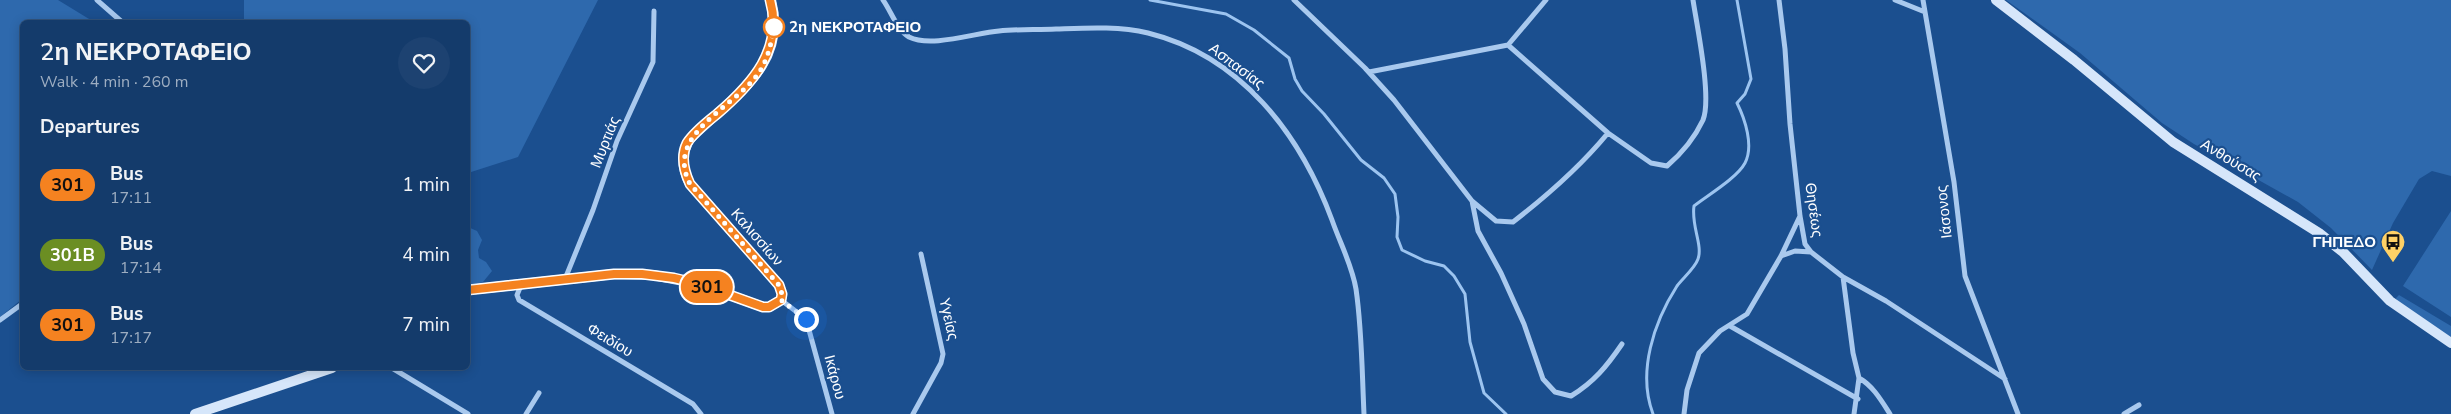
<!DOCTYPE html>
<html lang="en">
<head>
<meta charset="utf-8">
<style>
	body { margin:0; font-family:"Nunito Sans",sans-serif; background:#1d4271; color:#f1f3f6; height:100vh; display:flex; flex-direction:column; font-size:19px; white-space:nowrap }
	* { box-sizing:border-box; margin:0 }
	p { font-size:16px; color:#9dadc1 }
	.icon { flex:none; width:28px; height:28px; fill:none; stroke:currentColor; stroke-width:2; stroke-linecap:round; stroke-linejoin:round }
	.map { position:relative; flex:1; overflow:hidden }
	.details { position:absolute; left:20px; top:20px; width:450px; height:350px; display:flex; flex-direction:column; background:#143b6b; border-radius:8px; box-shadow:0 2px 12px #0003,0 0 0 1px #33557e }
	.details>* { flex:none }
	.badge { padding:0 10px; border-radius:16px; font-size:18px; line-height:32px }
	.you { position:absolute; width:25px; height:25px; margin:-12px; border:4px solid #fff; border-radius:50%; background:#1a73e8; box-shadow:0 0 0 8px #1a73e833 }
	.map>.badge { position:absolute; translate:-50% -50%; box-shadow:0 0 0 2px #fff }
	h2 { padding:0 20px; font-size:19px; line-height:45px }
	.round { display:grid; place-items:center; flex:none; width:52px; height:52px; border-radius:26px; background:#1d4271 }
	.headline { display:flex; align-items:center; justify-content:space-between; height:85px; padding:0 20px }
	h1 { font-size:24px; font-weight:600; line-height:38px }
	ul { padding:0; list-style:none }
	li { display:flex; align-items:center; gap:15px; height:70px; padding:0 20px }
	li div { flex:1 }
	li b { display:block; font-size:19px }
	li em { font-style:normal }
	li .badge { min-width:55px; font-weight:700; text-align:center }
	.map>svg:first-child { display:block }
	.green { fill:#2e69ad }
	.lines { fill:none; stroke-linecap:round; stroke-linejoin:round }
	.stream { stroke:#9cc4f0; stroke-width:3 }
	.street { stroke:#a9c9ee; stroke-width:5 }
	.secondary { stroke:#d6e6fa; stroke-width:10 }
	.line-casing { stroke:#fff; stroke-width:11 }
	.line { stroke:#f58220; stroke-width:8 }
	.walk { stroke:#fff; stroke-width:5; stroke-dasharray:0 9 }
	.stop-dot { fill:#fff; stroke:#f58220; stroke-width:2.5 }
	.labels { text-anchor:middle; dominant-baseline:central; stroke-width:4.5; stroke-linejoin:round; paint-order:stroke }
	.stop-label { font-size:15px; font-weight:bold; fill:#fff; stroke:#1b4f8f; text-anchor:start }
	.street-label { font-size:15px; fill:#fff; stroke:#1b4f8f }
	.poi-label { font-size:15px; font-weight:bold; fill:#fff; stroke:#1b4f8f; text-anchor:end }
</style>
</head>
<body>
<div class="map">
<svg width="2451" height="414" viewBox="0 0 2451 414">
	<rect width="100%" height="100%" fill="#1b4f8f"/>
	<!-- green -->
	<path class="green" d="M0 0H58L94 22H22V299L0 317Z
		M244 0H598L518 157 468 173V22H244Z
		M2006 0H2451V176L2432 171 2419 179 2393 223 2372 270 2331 228 2298 202 2194 144 2162 123 2080 53Z
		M2451 211V317L2403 286Z
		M468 227 477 231 482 240 478 250 479 258 486 262 492 271 483 282 468 287Z
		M2399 295 2451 326V338L2398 303 2396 298Z"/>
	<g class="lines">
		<!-- stream -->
		<path class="stream" d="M1150 0 1226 14 1254 30 1289 58 1295 79 1302 91 1324 114 1361 160 1384 178 1395 194 1398 217 1397 237 1402 250 1425 261 1444 266 1454 276 1465 294 1470 342 1484 393 1506 414
			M1653 414C1637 372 1654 322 1677 286 1683 278 1695 268 1698 259 1703 245 1691 226 1694 206 1708 195 1737 178 1745 163 1754 146 1745 119 1737 103L1745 94 1751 79 1737 0"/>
		<!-- street -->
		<path class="street" d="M97 0 122 22
			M883 0C891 11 897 30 909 37 931 48 975 33 999 31 1018 29 1037 30 1056 29 1086 28 1118 26 1148 33 1241 56 1300 134 1332 220 1340 243 1352 265 1356 289 1362 330 1362 373 1364 414
			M1294 0 1365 68 1394 100 1472 201 1496 221 1513 222C1548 195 1580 167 1608 133
			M1779 0 1785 49 1790 124 1800 216 1805 244 1811 252 1843 277 1886 301 2005 379
			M1895 0 1925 12
			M1923 0 1954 182 1965 276 2018 414
			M1508 45 1608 133 1651 163 1667 166C1681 154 1695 137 1703 120 1712 98 1697 26 1693 0
			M1369 72 1508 45 1546 0
			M1472 201 1478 231 1501 273 1524 324 1543 379 1555 392 1571 396C1594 382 1607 366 1622 344
			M1781 256 1795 251 1811 252
			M1843 277 1853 353 1859 378 1854 414
			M565 279 593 210 617 141 653 62 654 11
			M522 283 517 295 519 300 693 404 701 414
			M781 300 806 319 832 414
			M0 320 22 304
			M1730 326 1858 399
			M392 368 468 414
			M1859 378C1873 386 1881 400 1890 414
			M526 414 539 393
			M913 414 941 363 943 354 921 254
			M1684 414 1687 390 1699 353 1720 331 1747 314 1781 256 1800 216
			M2124 414 2139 405"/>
		<!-- secondary -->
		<path class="secondary" d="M1996 0 2074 60 2173 142 2319 233 2343 252 2390 301 2451 343
			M468 290 614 274 653 275 699 284 763 307H769L781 300 782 294 779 285 690 184C682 169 681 153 690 139 730 98 789 67 771 0
			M195 414 332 368"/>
	</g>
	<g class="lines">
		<defs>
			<path id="line" d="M468 290 614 274H642L674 278 699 284 763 307H769L781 300 782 294 779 285 690 184C684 171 680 157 687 143 694 132 707 122 717 114 752 84 784 49 770 0"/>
		</defs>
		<!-- line casing -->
		<use href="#line" class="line-casing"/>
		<!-- line -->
		<use href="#line" class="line"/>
		<!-- walk -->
		<path class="walk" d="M774 27C771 44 768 60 758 74 734 108 664 134 690 184L779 285 782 294 781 300 806 319"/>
	</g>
	<!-- icons -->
	<defs>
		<symbol id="bus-pin" viewBox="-11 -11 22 30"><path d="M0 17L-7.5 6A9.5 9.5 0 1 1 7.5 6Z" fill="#ffd166" stroke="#1b4f8f"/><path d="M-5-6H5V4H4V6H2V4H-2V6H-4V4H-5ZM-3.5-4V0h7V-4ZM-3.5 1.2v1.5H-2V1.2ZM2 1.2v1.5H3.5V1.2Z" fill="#111"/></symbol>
	</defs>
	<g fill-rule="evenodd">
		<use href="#bus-pin" x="2379" y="228" width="28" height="38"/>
	</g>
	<!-- markers -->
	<circle class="stop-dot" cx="774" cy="27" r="10"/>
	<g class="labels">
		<!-- stop labels -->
		<g class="stop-label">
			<text x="789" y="27">2η ΝΕΚΡΟΤΑΦΕΙΟ</text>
		</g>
		<!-- street labels -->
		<g class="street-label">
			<text transform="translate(1237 66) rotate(37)">Ασπασίας</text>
			<text transform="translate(605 142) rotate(-68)">Μυρτιάς</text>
			<text transform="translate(2231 160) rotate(31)">Ανθούσας</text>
			<text transform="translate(1814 210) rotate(82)">Θησέως</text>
			<text transform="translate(1944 212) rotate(-96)">Ιάσονος</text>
			<text transform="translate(757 237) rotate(49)">Καλισσίων</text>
			<text transform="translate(949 319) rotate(77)">Υγείας</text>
			<text transform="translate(610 340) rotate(31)">Φειδίου</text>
			<text transform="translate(835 377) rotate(75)">Ικάρου</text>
		</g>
		<!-- poi labels -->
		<g class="poi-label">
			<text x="2376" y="242">ΓΗΠΕΔΟ</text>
		</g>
	</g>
</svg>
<div class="you" style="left:806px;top:319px"></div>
<b class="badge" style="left:707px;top:287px;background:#f58220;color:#111">301</b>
<section class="details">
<div class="headline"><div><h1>2η ΝΕΚΡΟΤΑΦΕΙΟ</h1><p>Walk · 4 min · 260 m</p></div><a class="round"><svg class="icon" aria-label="heart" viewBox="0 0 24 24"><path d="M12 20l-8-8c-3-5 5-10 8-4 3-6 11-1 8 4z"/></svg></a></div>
<h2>Departures</h2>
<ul>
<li><span class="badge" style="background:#f58220;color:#111">301</span><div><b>Bus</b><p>17:11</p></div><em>1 min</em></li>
<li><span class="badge" style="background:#6b8e23;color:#fff">301B</span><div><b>Bus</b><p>17:14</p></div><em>4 min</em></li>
<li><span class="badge" style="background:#f58220;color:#111">301</span><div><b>Bus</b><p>17:17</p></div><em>7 min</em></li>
</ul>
</section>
</div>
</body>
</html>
